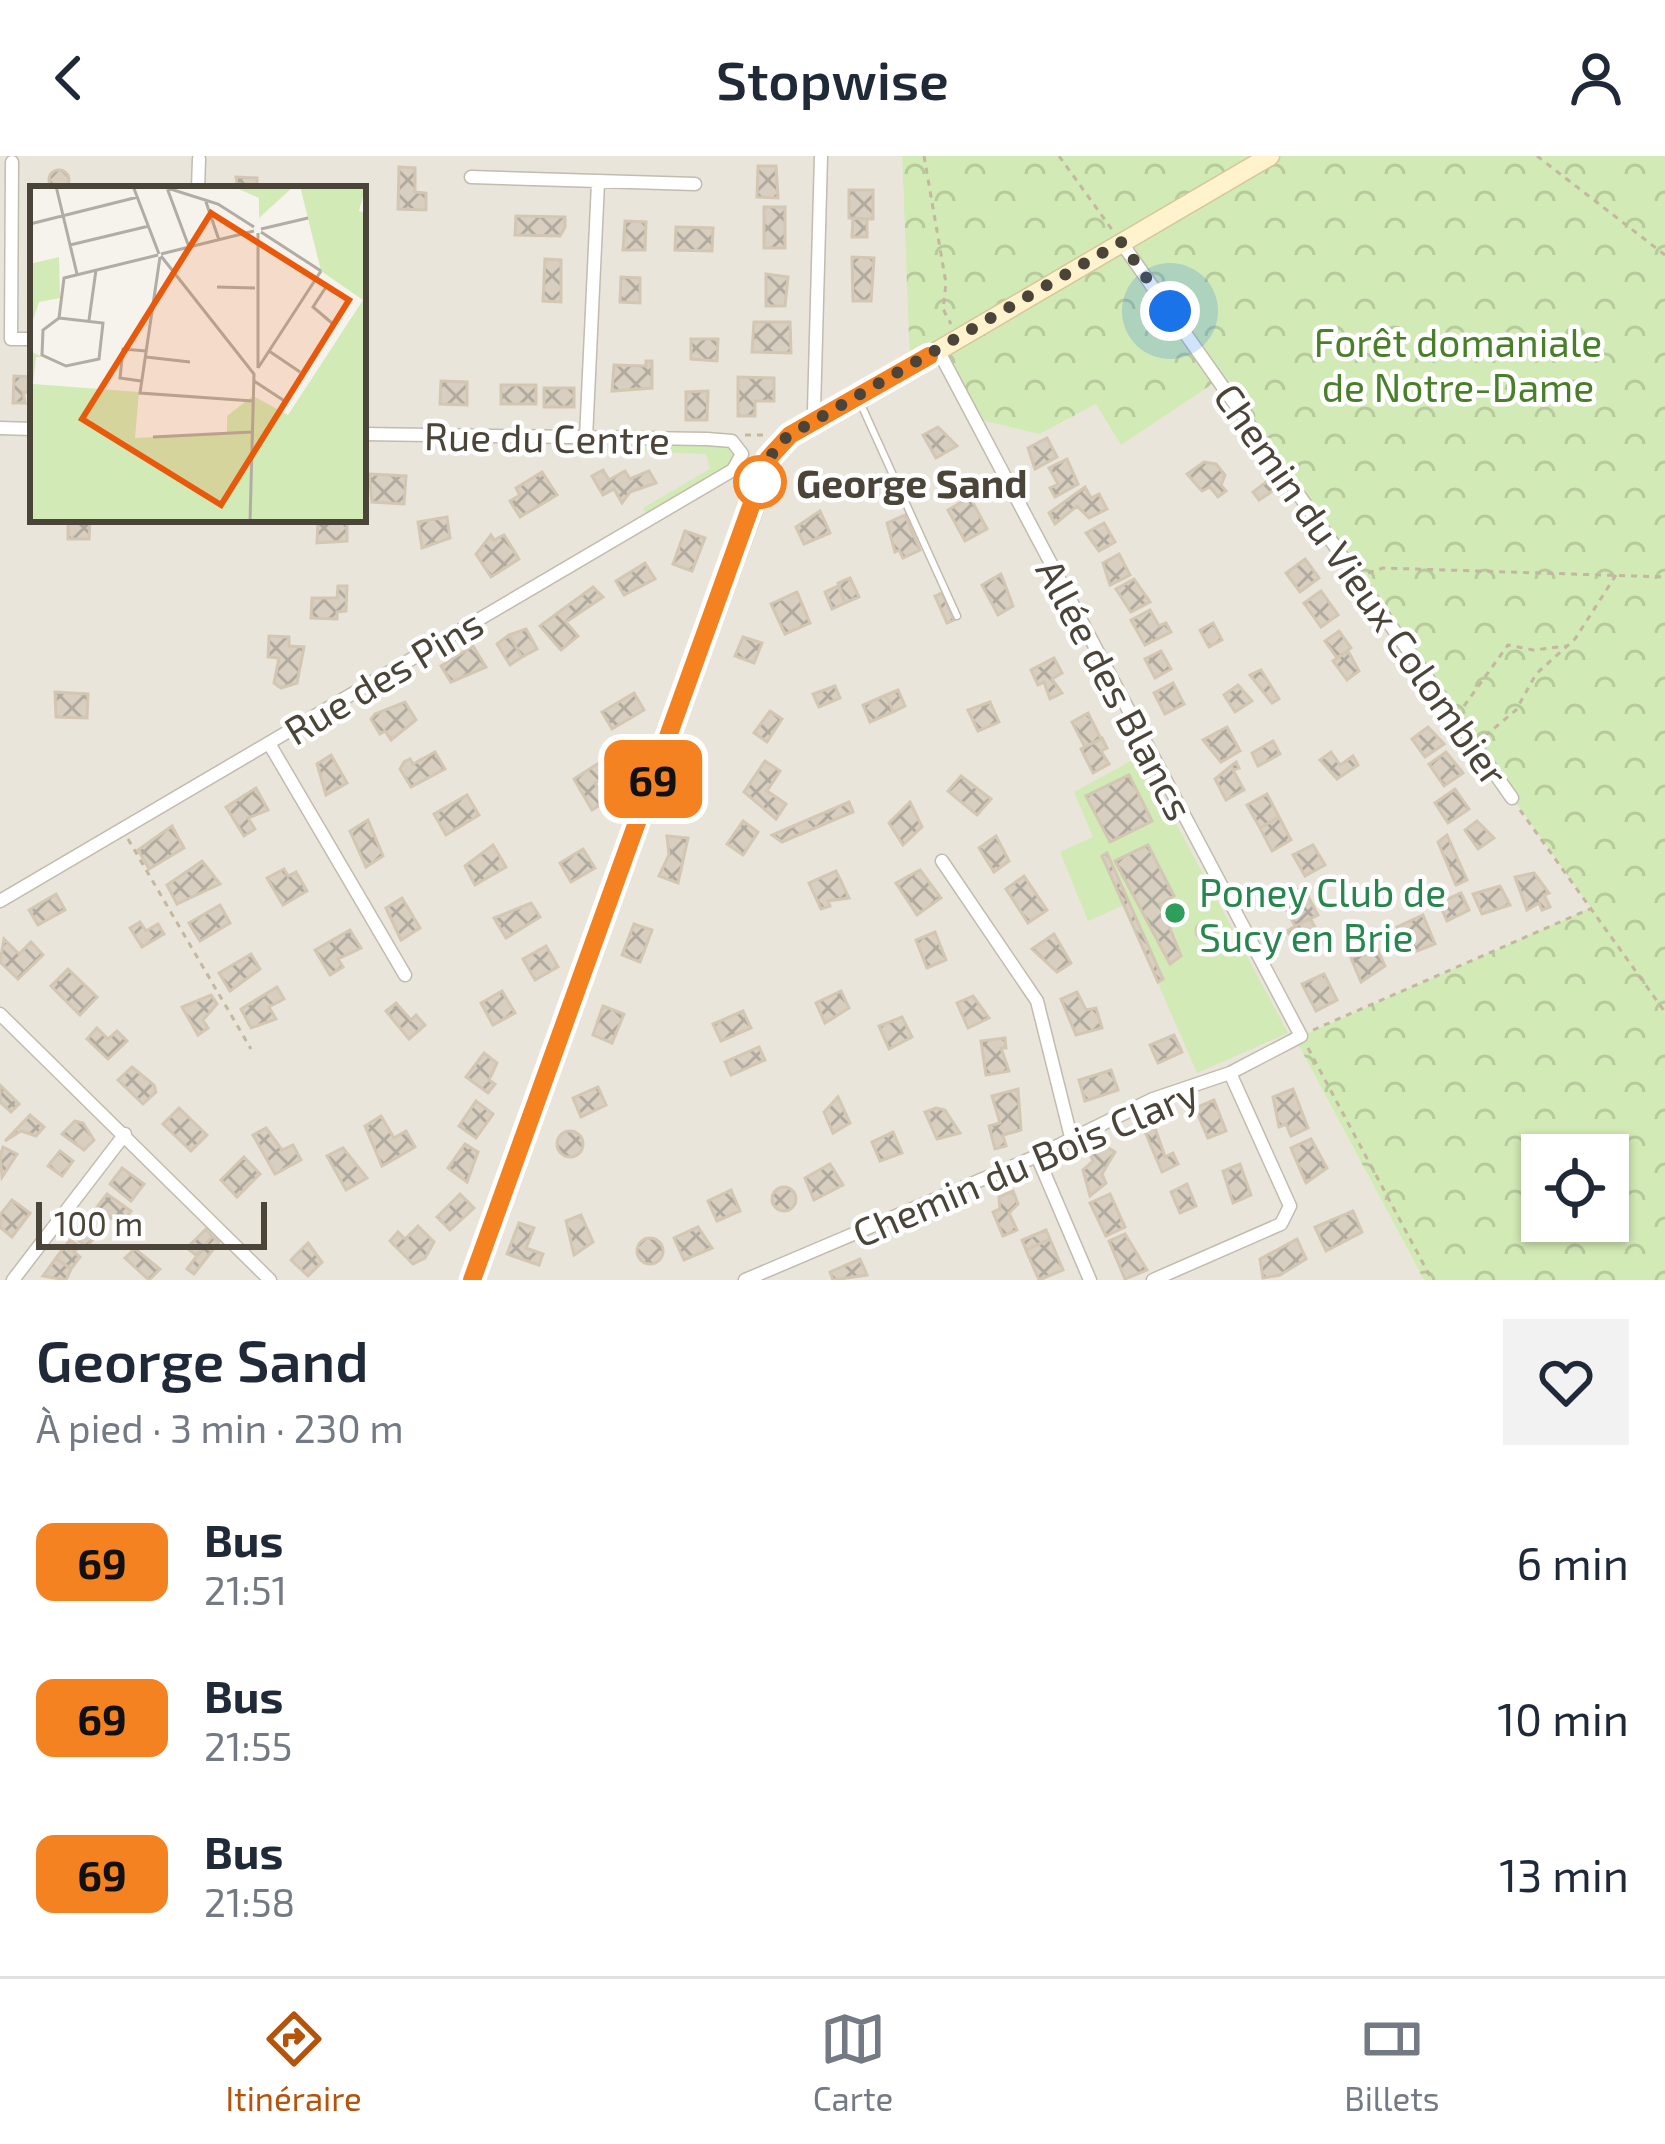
<!DOCTYPE html>
<html lang="fr">
<head>
<meta charset="utf-8">
<style>
	body { margin:0; font-family:"Exo 2",sans-serif; background:#f2f2f3; color:#1f2937; height:100vh; display:flex; flex-direction:column; font-size:45px; white-space:nowrap }
	* { box-sizing:border-box; margin:0 }
	p { font-size:39px; color:#747a83 }
	.icon { flex:none; width:66px; height:66px; fill:none; stroke:currentColor; stroke-width:2; stroke-linecap:round; stroke-linejoin:round }
	.map { position:relative; height:1124px; overflow:hidden }
	.panel { display:flex; flex-direction:column; background:#fff; flex:1 }
	.panel>* { flex:none }
	.badge { padding:0 24px; border-radius:18px; font-size:42px; line-height:78px }
	.buttons { position:absolute; left:1521px; top:978px; display:grid; gap:24px }
	.buttons a { display:grid; place-items:center; width:108px; height:108px; border-radius:0px; background:#fff; box-shadow:0 3px 9px #0004; font-size:60px }
	.scale { position:absolute; left:36px; bottom:30px; width:231px; box-sizing:border-box; padding-left:12px; border:6px solid #4b4439; border-top:0; font-size:33px; line-height:42px; white-space:nowrap; color:#4b4439; -webkit-text-stroke:9px #fff; paint-order:stroke }
	.you { position:absolute; width:60px; height:60px; margin:-30px; border:9px solid #fff; border-radius:50%; background:#1a73e8; box-shadow:0 0 0 18px #1a73e833 }
	.map>.badge { position:absolute; translate:-50% -50%; box-shadow:0 0 0 6px #fff }
	.round { display:grid; place-items:center; flex:none; width:126px; height:126px; border-radius:0px; background:#f2f2f3 }
	.headline { display:flex; align-items:center; justify-content:space-between; height:204px; padding:0 36px }
	h1 { font-size:57px; font-weight:600; line-height:90px }
	ul { padding:0; list-style:none }
	li { display:flex; align-items:center; gap:36px; height:156px; padding:0 36px }
	li div { flex:1 }
	li b { display:block; font-size:45px }
	li em { font-style:normal }
	li .badge { min-width:132px; font-weight:700; text-align:center }
	header { display:flex; justify-content:space-between; align-items:center; height:156px; padding:0 36px; background:#fff; font-size:54px; font-weight:600 }
	.menu { display:flex; justify-content:space-around; align-items:center; height:168px; border-top:3px solid #e0e1e3; background:#fff; font-size:33px; color:#747a83 }
	.menu a { display:grid; justify-items:center; gap:6px }
	.menu .selected { color:#b45309 }
	.map>svg:first-child { display:block }
	.residential { fill:#eae5da; fill-rule:evenodd }
	.grass { fill:#d2eab5 }
	.forest { fill:url(#forest-crowns); fill-rule:evenodd }
	.building { fill:url(#building-cross-hatch); stroke:#d3c7b4; stroke-width:3 }
	.lines { fill:none; stroke-linecap:round; stroke-linejoin:round }
	.lane-casing { stroke:#c2bbae; stroke-width:9 }
	.street-casing { stroke:#c2bbae; stroke-width:15 }
	.secondary-casing { stroke:#d6c79b; stroke-width:21 }
	.path { stroke:#c4b79f; stroke-width:3; stroke-dasharray:6 6; stroke-linecap:butt }
	.lane { stroke:#fff; stroke-width:6 }
	.street { stroke:#fff; stroke-width:12 }
	.secondary { stroke:#fff3cd; stroke-width:18 }
	.line-casing { stroke:#fff; stroke-width:27 }
	.line { stroke:#f58220; stroke-width:18 }
	.walk { stroke:#4b4439; stroke-width:12; stroke-dasharray:0 21.6 }
	.stop-dot { fill:#fff; stroke:#f58220; stroke-width:6 }
	.leisure-dot { fill:#2e9e5b; stroke:#fff; stroke-width:4.5 }
	.labels { text-anchor:middle; dominant-baseline:central; stroke-width:9; stroke-linejoin:round; paint-order:stroke }
	.park-label { font-size:39px; fill:#4a7f2a; stroke:#fff }
	.street-label { font-size:39px; fill:#4b4439; stroke:#fff }
	.stop-label { font-size:39px; font-weight:bold; fill:#4b4439; stroke:#fff; text-anchor:start }
	.leisure-label { font-size:39px; fill:#27864d; stroke:#fff; text-anchor:start }
	.inset-road { fill:none; stroke:#b2ada4; stroke-width:3 }
	.view { fill:#e8590c; fill-opacity:0.15; stroke:#e8590c; stroke-width:6 }
	.inset-edge { fill:none; stroke:#4b4439; stroke-width:6 }
</style>
</head>
<body>
<header><svg class="icon" aria-label="back" viewBox="0 0 24 24"><path d="M15 5l-7 7 7 7"/></svg>Stopwise<svg class="icon" aria-label="person" viewBox="0 0 24 24"><circle cx="12" cy="8" r="4"/><path d="M4 21q1-7 8-7t8 7"/></svg></header>
<div class="map">
<svg width="1665" height="1124" viewBox="0 0 1665 1124">
	<defs>
		<pattern id="forest-crowns" width="20" height="18" patternUnits="userSpaceOnUse" patternTransform="scale(3)"><rect width="20" height="18" fill="#d2eab5"/><path d="M2 6a3 3 0 1 1 6 0M12 15a3 3 0 1 1 6 0" fill="none" stroke="#b6ca9c"/></pattern>
		<pattern id="building-cross-hatch" width="8" height="8" patternUnits="userSpaceOnUse" patternTransform="scale(3)"><rect width="8" height="8" fill="#d8cfc1"/><path d="M0 0l8 8M0 8l8-8" fill="none" stroke="#b1aa9e"/></pattern>
	</defs>
	<rect width="100%" height="100%" fill="#f6f3ec"/>
	<!-- residential -->
	<path class="residential" d="M0 0H902L910 209 938 194 1040 278 1096 248 1218 224 1592 752 1301 880 1299 890 1424 1124H0ZM33 33H363V363H33Z"/>
	<!-- grass -->
	<path class="grass" d="M728 288 736 301 729 313 646 357 643 352 710 313 706 298 593 294V289Z
		M1140 600 1288 877 1197 917 1124 749 1088 765 1060 696 1093 681 1074 636Z"/>
	<!-- forest -->
	<path class="forest" d="M902 0H1665V1124H1424L1299 890 1301 880 1591 752 1217 225 1121 289 1096 248 1040 278 976 263 938 194 910 211ZM1542 999H1608V1065H1542Z"/>
	<!-- building -->
	<path class="building" d="M758 10H776L778 42 757 41Z
		M399 11 415 12V36L426 37V54L398 53Z
		M49 24a10 10 0 1 1 20 0a10 10 0 1 1-20 0Z
		M236 21 257 22V33H238Z
		M849 34H873V63L849 62Z
		M764 51H785V92H764Z
		M516 60 565 61V71L560 80 515 79Z
		M853 62 867 63V81H852Z
		M625 65 646 66 645 94H623Z
		M676 71 713 72 712 95 675 94Z
		M852 101 874 102 871 145H853Z
		M545 103 561 104V146L543 145Z
		M766 118 788 121 785 150H766Z
		M621 121 640 122V147L620 146Z
		M754 166H790L791 197 752 196Z
		M691 183H718L717 205 691 203Z
		M646 205H652V232L612 235 614 209 646 210Z
		M14 220 33 221V237L23 236 25 247H13Z
		M738 221 774 222V245H755V260H738Z
		M441 225 467 226V249L440 248Z
		M501 229H536V248H501Z
		M544 232H574V251H544Z
		M708 235 707 264H686V236Z
		M938 271 957 290 936 302 923 279Z
		M1047 282 1057 301 1035 313 1028 292Z
		M1067 303 1078 328 1055 341 1050 332 1058 328 1049 312Z
		M1204 306 1216 308 1225 319 1221 329 1226 335 1218 341 1210 331 1202 335 1187 318Z
		M603 314 609 324 625 315 630 323 649 315 656 327 630 336 622 347 614 333 603 339 592 320Z
		M542 316 557 339 520 361 510 345 520 339 516 332Z
		M369 318 406 320 404 348 372 346Z
		M1270 323 1277 332 1259 344 1253 336Z
		M1085 331 1091 342 1099 338 1107 353 1089 362 1077 350 1055 368 1049 357Z
		M970 341 987 373 965 385 948 354Z
		M820 355 830 377 804 388 796 371Z
		M905 359 920 394 903 402 899 394 895 396 887 367Z
		M447 361 450 382 422 392 418 366Z
		M68 363H90L89 383H68Z
		M328 363H347V385L317 387 318 365Z
		M1104 367 1115 386 1099 395 1086 377Z
		M685 375 705 382 692 415 673 408Z
		M491 379 494 384 504 379 519 403 491 421 476 398Z
		M1119 398 1130 419 1110 429 1103 407Z
		M1305 403 1319 422 1300 436 1286 417Z
		M645 407 655 423 624 439 616 425Z
		M1001 418 1013 450 998 459 982 429Z
		M850 422 859 441 845 447 838 427Z
		M1134 423 1150 446 1131 456 1116 433Z
		M338 430H347L346 455 337 456V463L311 462 312 442H337Z
		M838 430 845 447 832 453 825 436Z
		M593 431 603 441 566 466 578 480 561 494 540 470Z
		M1321 435 1338 459 1321 471 1304 447Z
		M797 436 810 467 785 478 771 448Z
		M942 437 954 464 947 467 935 440Z
		M1150 454 1159 470 1166 467 1171 476 1145 489 1131 464Z
		M1213 467 1222 484 1209 491 1200 474Z
		M526 473 537 493 522 501 509 479Z
		M1339 475 1351 492 1337 502 1325 485Z
		M509 479 522 501 510 509 497 488Z
		M269 480 289 481V490L304 491 297 527 281 532 274 527 279 502 268 501Z
		M743 481 762 487 754 507 735 500Z
		M473 490 486 511 451 526 441 510Z
		M1161 495 1171 513 1155 522 1145 503Z
		M1348 495 1359 515 1347 524 1333 505Z
		M1054 502 1062 517 1052 523 1062 537 1050 543 1044 526 1038 529 1031 514Z
		M1261 514 1279 543 1272 547 1250 519Z
		M1173 527 1184 548 1165 558 1154 537Z
		M1238 529 1252 545 1235 556 1224 539Z
		M835 530 840 542 819 551 813 538Z
		M898 534 905 550 893 556 886 539Z
		M55 536 88 538 87 562 56 561Z
		M634 537 644 554 612 573 602 556Z
		M886 539 893 556 870 566 863 549Z
		M405 546 416 564 391 584 385 575 380 578 371 563 375 558Z
		M990 546 999 566 978 575 968 554Z
		M770 555 782 563 767 586 754 577Z
		M1088 557 1101 583 1085 591 1072 566Z
		M1227 571 1240 595 1221 606 1203 584Z
		M1428 571 1444 588 1425 601 1412 583Z
		M1102 582 1107 592 1101 595 1109 608 1093 617 1081 593Z
		M1273 585 1280 598 1258 610 1252 597Z
		M435 596 445 613 411 631 400 613 404 606 410 603 413 608Z
		M1331 596 1340 609 1353 600 1358 609 1337 623 1320 604Z
		M1446 596 1463 617 1444 630 1429 608Z
		M331 599 347 627 326 639 317 608Z
		M765 605 780 615 767 635 786 648 776 663 744 636Z
		M1236 606 1239 612 1233 614 1244 634 1226 644 1215 623Z
		M599 607 607 620 595 627 605 646 592 654 574 623Z
		M1129 619 1152 665 1110 686 1086 640Z
		M961 620 991 643 977 659 948 635Z
		M256 632 268 654 248 662 255 673 244 680 226 651Z
		M1455 633 1469 653 1448 667 1435 647Z
		M1267 638 1279 661 1260 672 1247 649Z
		M467 639 479 659 446 679 434 658Z
		M849 646 853 656 782 686 772 679Z
		M910 646 922 671 903 689 889 667Z
		M1279 661 1291 684 1272 695 1260 672Z
		M368 664 383 700 366 711 350 675Z
		M743 665 758 676 743 699 727 688Z
		M1477 665 1494 682 1478 693 1465 674Z
		M172 670 184 692 149 713 138 694Z
		M1447 679 1467 724 1456 729 1438 686Z
		M667 680 688 682 678 727 659 720 669 699Z
		M996 680 1009 705 994 716 979 692Z
		M493 689 506 711 475 729 465 710Z
		M1148 689 1174 740 1160 748 1181 800 1170 808 1115 705Z
		M1313 689 1325 709 1305 720 1293 699Z
		M583 693 595 712 571 726 560 707Z
		M1107 697 1163 823 1158 826 1102 700Z
		M202 705 220 728 177 748 167 729Z
		M284 713 288 720 296 716 307 735 283 749 267 722Z
		M920 714 941 742 917 759 896 727Z
		M836 715 849 742 828 745 830 750 821 753 809 727Z
		M1534 717 1549 737 1544 739 1550 751 1542 754 1539 747 1527 754 1515 721Z
		M1024 720 1047 754 1028 767 1006 733Z
		M1500 730 1510 749 1482 758 1473 738Z
		M1303 731 1318 759 1295 770 1281 743Z
		M1461 737 1469 754 1447 765 1439 747Z
		M56 738 65 754 38 769 29 754Z
		M402 742 420 772 401 784 386 752Z
		M531 747 540 761 506 782 494 762Z
		M220 749 230 767 200 785 189 767Z
		M1423 759 1435 788 1409 798 1397 771Z
		M1310 762 1324 788 1305 798 1287 775Z
		M1196 775a9 9 0 1 1 18 0a9 9 0 1 1-18 0Z
		M140 766 146 775 158 768 164 778 142 791 130 772Z
		M634 768 652 774 640 806 622 799Z
		M350 774 361 792 338 803 343 811 330 819 315 794Z
		M935 776 946 804 927 812 916 784Z
		M1054 778 1071 807 1057 816 1032 793Z
		M4 783 19 798 31 786 43 799 18 823 0 806Z
		M546 790 558 811 535 824 523 803Z
		M1376 791 1385 810 1361 826 1351 802Z
		M251 798 260 813 230 835 219 817Z
		M68 813 97 841 80 859 51 830Z
		M1324 818 1337 844 1316 855 1302 828Z
		M277 831 284 843 269 851 276 863 251 872 241 853Z
		M502 835 515 857 493 869 481 847Z
		M841 835 849 852 825 867 816 847Z
		M1077 836 1086 854 1096 852 1102 872 1076 879 1061 843Z
		M211 839 217 848 203 864 208 872 198 879 182 851Z
		M973 840 989 862 968 872 957 847Z
		M396 847 411 864 416 859 425 869 409 883 386 855Z
		M603 850 624 858 612 887 593 879Z
		M743 855 751 872 721 885 713 868Z
		M902 861 912 881 889 893 879 870Z
		M97 872 108 883 117 875 127 885 108 903 87 883Z
		M1174 879 1182 896 1158 907 1150 889Z
		M1005 882 1006 892H1001L1009 915 986 919 981 885Z
		M759 891 765 904 731 919 725 906Z
		M484 897 497 907 489 924 495 928 488 937 466 921Z
		M132 911 154 929 156 936 143 948 118 924Z
		M1111 914 1118 934 1085 945 1079 924Z
		M0 929 19 948 11 956 0 946Z
		M598 931 606 949 581 961 573 942Z
		M1018 933 1021 974 1003 979 1006 990 995 993 989 970 1000 967 992 940Z
		M1293 933 1308 972 1291 980 1286 968 1279 971 1273 941Z
		M838 941 850 967 833 977 824 956Z
		M1214 944 1226 975 1208 982 1195 952Z
		M476 945 493 958 476 982 459 970Z
		M179 952 207 979 191 995 163 968Z
		M936 952 945 954 960 977 937 983 925 956Z
		M30 959 44 971 36 980 21 975 5 985Z
		M381 960 394 982 406 975 415 991 382 1010 365 970Z
		M75 965 83 967 94 984 84 994 62 978Z
		M1153 966 1165 1001 1173 997 1178 1008 1162 1016 1143 971Z
		M266 972 282 994 293 989 301 1004 275 1018 253 979Z
		M557 988a13 13 0 1 1 26 0a13 13 0 1 1-26 0Z
		M893 976 902 997 880 1005 872 986Z
		M1311 983 1327 1012 1306 1027 1291 992Z
		M465 988 478 996 467 1026 448 1012Z
		M3 991 17 998 2 1021 0 1000Z
		M1107 991 1115 996 1102 1018 1106 1027 1090 1040 1083 1014 1093 1005 1090 998Z
		M343 992 367 1022 346 1034 327 1000Z
		M60 995 73 1005 62 1020 48 1010Z
		M244 1001 260 1018 237 1041 221 1024Z
		M830 1008 843 1029 814 1044 805 1022Z
		M1240 1008 1251 1039 1233 1047 1223 1015Z
		M122 1012 144 1028 131 1045 110 1028Z
		M1187 1028 1196 1050 1180 1057 1171 1036Z
		M772 1043a12 12 0 1 1 24 0a12 12 0 1 1-24 0Z
		M731 1034 740 1055 717 1065 708 1045Z
		M1013 1035 1018 1048 1009 1057 1017 1074 1003 1080 993 1056 1000 1053 999 1041Z
		M107 1038 131 1055 120 1069 97 1051Z
		M460 1038 474 1052 450 1074 437 1061Z
		M1110 1038 1125 1071 1106 1080 1090 1047Z
		M12 1044 30 1057 12 1081 0 1071V1059Z
		M1353 1055 1362 1076 1326 1095 1315 1071Z
		M88 1059 103 1070 87 1091 72 1080Z
		M581 1059 593 1086 574 1099 566 1065Z
		M519 1067 534 1072 526 1092 543 1098 539 1109 507 1098Z
		M418 1070 434 1086 425 1102 413 1108 390 1085 398 1076 405 1083Z
		M698 1071 712 1092 684 1104 674 1082Z
		M206 1073 212 1080 197 1100 187 1092Z
		M1046 1074 1050 1083 1026 1094 1022 1084Z
		M1125 1078 1147 1114 1125 1123 1109 1085Z
		M212 1080 219 1086 194 1118 187 1113Z
		M637 1095a13 13 0 1 1 26 0a13 13 0 1 1-26 0Z
		M1050 1083 1063 1114 1039 1124 1026 1094Z
		M1297 1083 1306 1103 1280 1119 1263 1122 1260 1103Z
		M70 1084 79 1090 74 1096 80 1101 71 1113 56 1102Z
		M308 1087 322 1106 308 1120 291 1104Z
		M135 1093 160 1113 149 1124 125 1102Z
		M56 1102 71 1113 66 1124 43 1120Z
		M860 1103 867 1119 833 1124 830 1116Z"/>
	<g class="lines">
		<defs>
			<path id="lane" d="M859 244 957 460"/>
			<path id="street" d="M12 6 11 183H33
				M471 21 695 28
				M198 33 199 3
				M1121 86 1512 642
				M820 263 814 254 821 0
				M0 272 33 273
				M586 282 598 27
				M270 589 405 819
				M942 705 1037 845 1071 981
				M0 745 733 314 742 298 732 285 707 283 363 278
				M0 858 270 1124
				M1037 1000 1090 1124
				M13 1124 125 978
				M745 1124 1037 1000 1153 943 1230 917 1301 880 938 194
				M1153 1124 1281 1068 1290 1050 1230 917"/>
			<path id="secondary" d="M472 1124 777 289 1270 0"/>
		</defs>
		<!-- lane casing -->
		<use href="#lane" class="lane-casing"/>
		<!-- street casing -->
		<use href="#street" class="street-casing"/>
		<!-- secondary casing -->
		<use href="#secondary" class="secondary-casing"/>
		<!-- path -->
		<path class="path" d="M924 0 946 127 943 153 951 168
			M1059 0 1113 75
			M1537 0 1665 99
			M745 279H765
			M1368 417 1383 412 1665 421
			M1464 550 1508 489 1533 494 1567 490
			M1485 580 1516 554 1536 518 1575 483 1616 419
			M1520 654 1665 856
			M128 683 251 893
			M1313 874 1592 752
			M1308 892 1432 1124"/>
		<!-- lane -->
		<use href="#lane" class="lane"/>
		<!-- street -->
		<use href="#street" class="street"/>
		<!-- secondary -->
		<use href="#secondary" class="secondary"/>
	</g>
	<g class="lines">
		<defs>
			<path id="line" d="M472 1124 768 303 790 279 929 200"/>
		</defs>
		<!-- line casing -->
		<use href="#line" class="line-casing"/>
		<!-- line -->
		<use href="#line" class="line"/>
		<!-- walk -->
		<path class="walk" d="M760 326 758 332 776 289 790 279 1121 86 1170 155"/>
	</g>
	<!-- markers -->
	<circle class="stop-dot" cx="760" cy="326" r="24"/>
	<circle class="leisure-dot" cx="1175" cy="757" r="12"/>
	<g class="labels">
		<!-- park labels -->
		<g class="park-label">
			<text x="1458" y="185">Forêt domaniale<tspan x="1458" dy="45">de Notre-Dame</tspan></text>
		</g>
		<!-- street labels -->
		<g class="street-label">
			<text transform="translate(547 281) rotate(1)">Rue du Centre</text>
			<text transform="translate(1362 428) rotate(55)">Chemin du Vieux Colombier</text>
			<text transform="translate(383 520) rotate(-31)">Rue des Pins</text>
			<text transform="translate(1116 533) rotate(62)">Allée des Blancs</text>
			<text transform="translate(1025 1006) rotate(-23)">Chemin du Bois Clary</text>
		</g>
		<!-- stop labels -->
		<g class="stop-label">
			<text x="796" y="326">George Sand</text>
		</g>
		<!-- leisure labels -->
		<g class="leisure-label">
			<text x="1199" y="735">Poney Club de<tspan x="1199" dy="45">Sucy en Brie</tspan></text>
		</g>
	</g>
	<!-- overview -->
	<g transform="translate(30 30)">
		<rect width="336" height="336" fill="#f6f3ec"/>
		<path d="M202 0H264L229 32V12ZM270 0H336L329 25 336 27V336H0V165L12 171H6L3 198 109 206 105 252 197 247V230L223 210 258 229 333 114 291 85ZM29 71 30 112 9 116 3 134 0 78Z" fill="#d2eab5"/>
		<path class="inset-road" d="M26 0 47 88M103 0 129 68M131 0 188 18 224 41M137 2 159 61M175 13 189 54M0 38 108 11M231 43 278 32M231 46 291 85M40 59 119 40M131 68 224 45M131 70 224 188 220 336M130 71 110 207 223 215M187 101 225 102M29 132 73 137 69 173 36 180 12 169 13 144ZM29 132 34 92 128 69M59 134 66 84M303 138 283 121 296 101 318 115M239 165 270 186M116 171 160 176M228 182V47M228 182 291 85M111 195 90 192 93 163 116 165M224 195 256 216M123 251 222 246"/>
		<path class="view" d="M181 27 319 114 191 319 52 233Z"/>
		<rect width="336" height="336" class="inset-edge"/>
	</g>
</svg>
<div class="buttons">
<a><svg class="icon" aria-label="locate" viewBox="0 0 24 24"><circle cx="12" cy="12" r="6"/><path d="M12 2v4M12 18v4M2 12h4M18 12h4"/></svg></a>
</div>
<div class="scale">100 m</div>
<div class="you" style="left:1170px;top:155px"></div>
<b class="badge" style="left:653px;top:623px;background:#f58220;color:#111">69</b>
</div>
<section class="panel">
<div class="headline"><div><h1>George Sand</h1><p>À pied · 3 min · 230 m</p></div><a class="round"><svg class="icon" aria-label="heart" viewBox="0 0 24 24"><path d="M12 20l-8-8c-3-5 5-10 8-4 3-6 11-1 8 4z"/></svg></a></div>
<ul>
<li><span class="badge" style="background:#f58220;color:#111">69</span><div><b>Bus</b><p>21:51</p></div><em>6 min</em></li>
<li><span class="badge" style="background:#f58220;color:#111">69</span><div><b>Bus</b><p>21:55</p></div><em>10 min</em></li>
<li><span class="badge" style="background:#f58220;color:#111">69</span><div><b>Bus</b><p>21:58</p></div><em>13 min</em></li>
</ul>
</section>
<nav class="menu">
<a class="selected"><svg class="icon" aria-label="directions" viewBox="0 0 24 24"><path d="M12 3l9 9-9 9-9-9zM9 14v-3h6M13 9l2 2-2 2"/></svg>Itinéraire</a>
<a><svg class="icon" aria-label="map" viewBox="0 0 24 24"><path d="M3 6l6-2 6 2 6-2v14l-6 2-6-2-6 2zM9 4v14M15 6v14"/></svg>Carte</a>
<a><svg class="icon" aria-label="tickets" viewBox="0 0 24 24"><path d="M3 7h18v10H3zM15 7v10"/></svg>Billets</a>
</nav>
</body>
</html>
